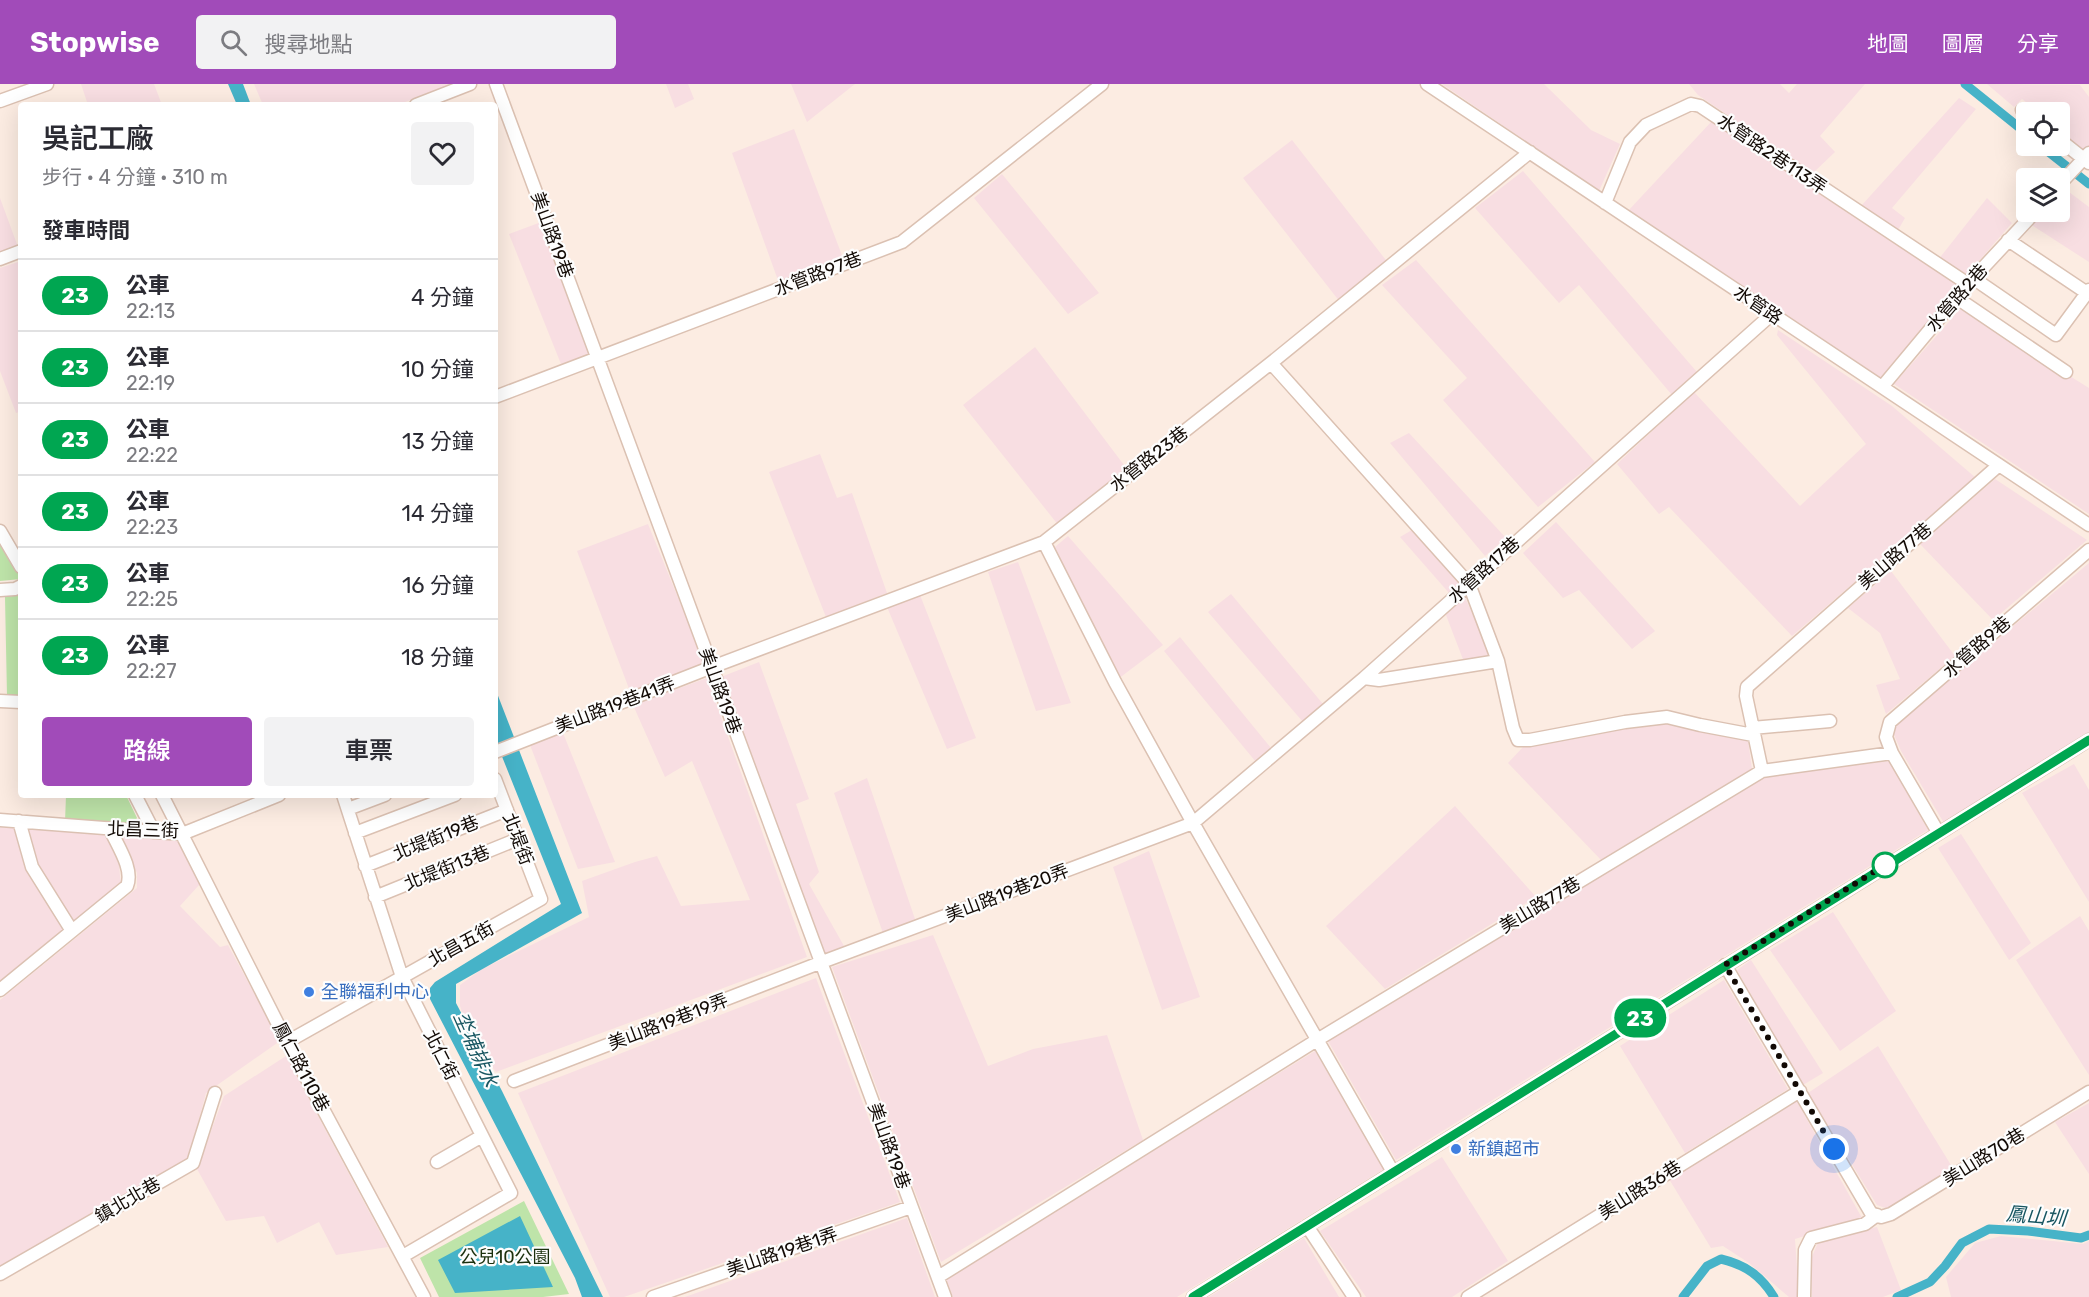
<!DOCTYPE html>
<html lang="zh-TW">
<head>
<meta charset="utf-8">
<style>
	body { margin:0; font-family:Rubik,"Noto Sans TC",sans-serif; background:#f2f2f3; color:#2b2b33; height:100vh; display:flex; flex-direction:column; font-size:22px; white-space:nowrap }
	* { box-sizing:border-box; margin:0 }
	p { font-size:20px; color:#7c7c81 }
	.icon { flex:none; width:33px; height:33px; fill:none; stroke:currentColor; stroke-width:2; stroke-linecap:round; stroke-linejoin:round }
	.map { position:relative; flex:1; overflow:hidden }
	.side { position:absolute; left:18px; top:18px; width:480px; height:696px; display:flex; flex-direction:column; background:#fff; border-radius:6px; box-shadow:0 6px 24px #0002 }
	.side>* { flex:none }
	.badge { padding:0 12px; border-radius:20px; font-size:21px; line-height:39px }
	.tools { position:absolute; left:2016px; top:18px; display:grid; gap:12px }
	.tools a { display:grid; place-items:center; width:54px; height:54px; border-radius:6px; background:#fff; box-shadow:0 6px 24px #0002; font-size:30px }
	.you { position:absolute; width:30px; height:30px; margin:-15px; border:4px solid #fff; border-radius:50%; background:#1a73e8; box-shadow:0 0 0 9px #1a73e833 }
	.map>.badge { position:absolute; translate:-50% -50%; box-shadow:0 0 0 3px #fff }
	h2 { padding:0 24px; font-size:22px; line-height:54px }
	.round { display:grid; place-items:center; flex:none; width:63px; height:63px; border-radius:6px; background:#f2f2f3 }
	.summary { display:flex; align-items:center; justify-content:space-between; height:102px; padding:0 24px }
	h1 { font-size:28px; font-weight:600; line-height:45px }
	.action { display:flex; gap:12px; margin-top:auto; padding:12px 24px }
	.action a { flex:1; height:69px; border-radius:6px; background:#a14bb9; color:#fff; font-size:24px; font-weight:600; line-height:69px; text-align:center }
	.action a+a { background:#f2f2f3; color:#2b2b33 }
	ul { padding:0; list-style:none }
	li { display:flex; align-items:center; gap:18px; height:72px; padding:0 24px; border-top:2px solid #e1e1e2 }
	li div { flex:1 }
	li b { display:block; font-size:22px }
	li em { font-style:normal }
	li .badge { min-width:66px; font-weight:700; text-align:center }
	header { display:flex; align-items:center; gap:36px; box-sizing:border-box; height:84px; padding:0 30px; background:#a14bb9; color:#fff }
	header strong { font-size:28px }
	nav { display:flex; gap:33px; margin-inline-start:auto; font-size:21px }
	.search { width:420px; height:54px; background:#f2f2f3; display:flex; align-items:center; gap:15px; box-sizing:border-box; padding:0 21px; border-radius:6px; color:#7c7c81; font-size:22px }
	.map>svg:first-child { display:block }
	.industrial { fill:#f8dee2 }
	.green { fill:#bee4a9 }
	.water { fill:#46b3c8 }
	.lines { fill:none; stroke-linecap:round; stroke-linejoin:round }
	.canal { stroke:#46b3c8; stroke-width:9 }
	.minor-casing { stroke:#dbc1b2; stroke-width:15 }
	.minor { stroke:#fff; stroke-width:12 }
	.line-casing { stroke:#fff; stroke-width:14 }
	.line { stroke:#00a651; stroke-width:9 }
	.walk { stroke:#120a05; stroke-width:6; stroke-dasharray:0 10.8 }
	.stop-dot { fill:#fff; stroke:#00a651; stroke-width:3 }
	.shop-dot { fill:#3f7fe0; stroke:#fdfdfd; stroke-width:2 }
	.labels { text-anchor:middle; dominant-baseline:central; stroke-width:4.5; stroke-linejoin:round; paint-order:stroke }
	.street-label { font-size:18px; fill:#120a05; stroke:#fdfdfd }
	.shop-label { font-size:18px; fill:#366cbe; stroke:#fdfdfd; text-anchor:start }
	.park-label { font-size:18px; fill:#1b300d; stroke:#fdfdfd }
	.water-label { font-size:20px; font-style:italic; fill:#185661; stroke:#fdfdfd }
</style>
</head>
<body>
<header>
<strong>Stopwise</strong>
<div class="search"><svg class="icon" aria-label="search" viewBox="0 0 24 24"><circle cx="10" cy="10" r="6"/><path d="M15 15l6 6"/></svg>搜尋地點</div>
<nav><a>地圖</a><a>圖層</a><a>分享</a></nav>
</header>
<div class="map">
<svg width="2089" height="1213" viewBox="0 0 2089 1213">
	<rect width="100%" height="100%" fill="#fcece2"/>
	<!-- industrial -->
	<path class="industrial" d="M81 0H154L162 21H88Z
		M254 0H454L397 21H263Z
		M666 0H688L694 15 675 24Z
		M791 0H855L807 38Z
		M1442 0H1544L1591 46 1620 60 1599 107Z
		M1689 0H1780L1789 9 1797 0H1865L1820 52 1835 68 1813 89 1698 11Z
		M1987 0 2080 1 2089 13V71L2060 46V28H2038L2022 15 2014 23Z
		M1959 14 1976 25 1892 124 1905 134 1898 146 1861 122Z
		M1712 37 1961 201 1880 295 1627 128Z
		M794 45 843 174 779 199 732 69Z
		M1292 56 1389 180 1340 218 1243 94Z
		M1523 87 1697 288 1672 311 1579 201 1559 219 1475 124Z
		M1002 90 1099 209 1068 230 974 114Z
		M2065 105 2089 123V178L2030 140 2043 128H2060V110Z
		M0 114 18 163 0 169Z
		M1987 114 2012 139 1965 193 1938 176Z
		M544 137 589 271 561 280 509 150Z
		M1416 176 1595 378 1538 423 1443 316 1467 294 1382 201Z
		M21 177V327L16 329 0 287V184Z
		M1961 224 2089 304V430L1894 300Z
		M1778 246 1892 322 1976 394 1792 552 1669 423 1659 430 1617 380 1694 308 1800 422 1866 360 1777 251Z
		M1035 263 1127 385 1059 442 963 321Z
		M1409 349 1506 454 1485 472 1390 359Z
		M820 370 837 414 852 409 887 509 826 533 769 388Z
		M1995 395 2087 456 1993 536 1920 460Z
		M1556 438 1655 547 1632 565 1579 506 1563 514 1523 469Z
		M648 440 705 580 631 610 577 467Z
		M1412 446 1462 499 1449 509 1400 453Z
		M1068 452 1163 561 1118 595 1055 463Z
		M1018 478 1071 619 1036 627 988 488Z
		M2089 479V651L1944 739 1901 667 1892 646 1897 639Z
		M1891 487 1955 572 1886 630 1876 601 1900 595 1880 549 1848 524Z
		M1231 510 1323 620 1303 638 1208 528Z
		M920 511 976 654 947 665 887 523Z
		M1464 511 1484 556 1489 575 1464 578 1446 531Z
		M1180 553 1271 664 1256 678 1164 567Z
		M759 578 809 715 796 720 819 788 809 800 844 862 823 871 721 593Z
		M707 594 807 873 496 988 470 952 460 922V901L482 885 589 833 582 797 635 778 657 772 681 822 750 816 692 677 665 693 633 621Z
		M1653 638H1668L1748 656 1752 685 1602 777 1508 679 1524 662Z
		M563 649 615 778 578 785 530 661Z
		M1889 677 1928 746 1396 1076 1328 957 1765 692Z
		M2074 680 2089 706V818L2022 709Z
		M867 694 915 835 883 849 834 709Z
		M1455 722 1536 813 1385 905 1326 842Z
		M25 742 106 749 119 781 121 802 71 841 36 781Z
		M0 743 14 744 30 789 63 846 0 899Z
		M1961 750 2031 859 2009 876 1938 764Z
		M120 752 181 757 200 800 180 822 220 863 228 861 280 957 206 1009 188 1077 0 1183V916L137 804V789Z
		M1149 767 1200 913 1162 926 1113 783Z
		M1833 828 1896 927 1840 967 1770 866Z
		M2080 832 2089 847V991L2016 876Z
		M933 851 988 982 1033 965 1107 951 1143 1056 941 1178 832 883Z
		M1751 876 1823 989 1803 1001 1737 886Z
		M816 894 900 1118 624 1213H610L518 1009Z
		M1724 896 1788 1005 1685 1069 1620 962Z
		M1878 962 1954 1086 1888 1125 1877 1121 1808 1009Z
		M1315 967 1384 1085 1177 1213H953L946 1194Z
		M286 972 388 1163 336 1171 319 1138 277 1159 264 1132 226 1137 197 1085 224 1012Z
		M1796 1016 1862 1134 1795 1155 1799 1213H1789L1749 1179 1723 1162 1711 1164 1669 1095Z
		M2089 1019V1090L2055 1038Z
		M1442 1073 1508 1177 1452 1213H1366L1320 1147Z
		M907 1134 935 1213H685Z
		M1877 1143 1901 1206 1883 1213H1812L1811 1175 1820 1154Z
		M2001 1152 2083 1160 2089 1157V1213H1951L1946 1193 1975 1159Z
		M1304 1154 1339 1213H1209Z"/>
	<!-- green -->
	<path class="green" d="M0 457 21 494V495L0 497Z
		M21 511V613L7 612 5 513Z
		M66 711H126L137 734 131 742 65 738Z
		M524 1117 569 1210 543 1213H439L420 1174Z"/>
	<!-- water -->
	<path class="water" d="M228 0H243L251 21H237Z
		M495 604 582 829 456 900V919L502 1007 603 1213H582L575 1194 430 915V904L435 898 561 820 495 655Z
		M520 1132 553 1203 455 1209 438 1176Z"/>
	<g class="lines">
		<!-- canal -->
		<path class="canal" d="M1965 0 2026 49
			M2041 62 2089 100
			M1683 1213 1707 1182 1721 1175C1746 1181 1761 1192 1774 1213
			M1897 1213 1930 1198 1945 1182 1962 1159 1989 1145 2028 1147 2081 1154 2089 1151"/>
		<defs>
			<path id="minor" d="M496 0 945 1213
				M1427 0 2089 441
				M0 17 47 0
				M416 21 470 0
				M2022 26 2026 29
				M2060 56 2089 79
				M2060 100 2089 69
				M1605 119 1630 58 1646 41 1691 20 1700 22 1968 200
				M2008 156 2087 209
				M0 175 21 167
				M1973 194 2056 251 2089 206
				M1957 214 2066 288
				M1271 279 1469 500 1498 577 1513 644 1518 656H1530L1625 638 1667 633 1700 641 1753 651
				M1882 303 1968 200 2035 128
				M495 313 902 158 1102 0
				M0 447 21 483
				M1044 458 1115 598 1193 739 1393 1088
				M0 506 15 505 21 502
				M1364 594 1379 596 1498 577
				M0 617 21 618
				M1752 644 1830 637
				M495 668 712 583 1044 458 1271 279 1530 68
				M1892 669 1886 653 1890 638 2089 466
				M1762 687 1892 669 1938 748
				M135 711 154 748
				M162 711 287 958 424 1213
				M343 711 402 893 511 1109 403 1172
				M348 725 385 711
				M0 736 182 750 279 711
				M19 737 32 783 72 847
				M355 749 455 711
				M365 782 507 726
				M375 813 518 755
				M1725 881 1871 1129 1881 1133 1891 1130 2089 1008
				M0 906 127 802C134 785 117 761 110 745
				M287 958 541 815 495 695
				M514 997 822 878 1193 739 1364 594 1772 230
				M437 1078 482 1052
				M1307 1142 1354 1213
				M0 1190 193 1079 215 1009
				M938 1193 1317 956 1762 687 1746 612 1747 603 1999 381
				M653 1213 911 1123
				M1193 1213 2089 656
				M1468 1213 1800 1007
				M1804 1213 1805 1166 1811 1154 1865 1140 1877 1131"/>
		</defs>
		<!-- minor casing -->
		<use href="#minor" class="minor-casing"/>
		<!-- minor -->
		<use href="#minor" class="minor"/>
	</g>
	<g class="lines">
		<defs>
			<path id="line" d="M1193 1213 2089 656"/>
		</defs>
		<!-- line casing -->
		<use href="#line" class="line-casing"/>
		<!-- line -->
		<use href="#line" class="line"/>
		<!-- walk -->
		<path class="walk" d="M1834 1065 1725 881 1885 781"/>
	</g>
	<!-- markers -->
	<circle class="stop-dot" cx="1885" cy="781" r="12"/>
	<g class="shop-dot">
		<circle cx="309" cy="908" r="6"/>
		<circle cx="1456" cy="1065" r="6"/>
	</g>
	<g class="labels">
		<!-- street labels -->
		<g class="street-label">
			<text transform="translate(1772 70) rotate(34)">水管路2巷113弄</text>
			<text transform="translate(552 151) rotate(70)">美山路19巷</text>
			<text transform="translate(818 190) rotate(-21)">水管路97巷</text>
			<text transform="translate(1957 214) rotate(-49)">水管路2巷</text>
			<text transform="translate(1758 221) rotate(34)">水管路</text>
			<text transform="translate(1149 375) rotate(-38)">水管路23巷</text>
			<text transform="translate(1895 472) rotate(-41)">美山路77巷</text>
			<text transform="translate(1484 486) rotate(-42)">水管路17巷</text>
			<text transform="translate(1977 563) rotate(-41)">水管路9巷</text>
			<text transform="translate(720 607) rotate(70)">美山路19巷</text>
			<text transform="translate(615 621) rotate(-21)">美山路19巷41弄</text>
			<text transform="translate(143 746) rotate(2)">北昌三街</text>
			<text transform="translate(436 754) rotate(-22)">北堤街19巷</text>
			<text transform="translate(518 755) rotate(69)">北堤街</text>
			<text transform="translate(447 784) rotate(-22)">北堤街13巷</text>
			<text transform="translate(1007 809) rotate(-21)">美山路19巷20弄</text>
			<text transform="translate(1540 821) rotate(-31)">美山路77巷</text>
			<text transform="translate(461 860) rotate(-29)">北昌五街</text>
			<text transform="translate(668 938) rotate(-21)">美山路19巷19弄</text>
			<text transform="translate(441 971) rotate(63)">北仁街</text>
			<text transform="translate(301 983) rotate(62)">鳳仁路110巷</text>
			<text transform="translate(889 1062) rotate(70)">美山路19巷</text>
			<text transform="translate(1984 1073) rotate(-32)">美山路70巷</text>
			<text transform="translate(1640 1106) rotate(-32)">美山路36巷</text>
			<text transform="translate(128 1116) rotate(-30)">鎮北北巷</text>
			<text transform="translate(782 1168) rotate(-19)">美山路19巷1弄</text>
		</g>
		<!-- shop labels -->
		<g class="shop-label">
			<text x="321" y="908">全聯福利中心</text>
			<text x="1468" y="1065">新鎮超市</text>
		</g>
		<!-- park labels -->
		<g class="park-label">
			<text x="505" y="1173">公兒10公園</text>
		</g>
		<!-- water labels -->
		<g class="water-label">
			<text transform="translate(476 965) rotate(66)">坔埔排水</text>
			<text transform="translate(2036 1132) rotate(5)">鳳山圳</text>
		</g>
	</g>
</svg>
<div class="tools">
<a><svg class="icon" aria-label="locate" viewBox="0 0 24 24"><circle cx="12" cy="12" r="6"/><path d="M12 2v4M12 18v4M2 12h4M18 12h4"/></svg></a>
<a><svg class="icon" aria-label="layers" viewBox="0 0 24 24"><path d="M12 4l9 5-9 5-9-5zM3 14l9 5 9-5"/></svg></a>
</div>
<div class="you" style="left:1834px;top:1065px"></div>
<b class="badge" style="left:1640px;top:934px;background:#00a651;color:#fff">23</b>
<section class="side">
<div class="summary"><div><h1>吳記工廠</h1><p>步行 · 4 分鐘 · 310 m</p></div><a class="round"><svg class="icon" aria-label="heart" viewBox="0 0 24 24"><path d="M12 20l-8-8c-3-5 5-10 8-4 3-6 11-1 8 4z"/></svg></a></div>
<h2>發車時間</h2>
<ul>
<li><span class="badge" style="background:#00a651;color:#fff">23</span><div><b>公車</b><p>22:13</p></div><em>4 分鐘</em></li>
<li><span class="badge" style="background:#00a651;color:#fff">23</span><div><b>公車</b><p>22:19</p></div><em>10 分鐘</em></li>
<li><span class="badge" style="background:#00a651;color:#fff">23</span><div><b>公車</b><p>22:22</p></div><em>13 分鐘</em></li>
<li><span class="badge" style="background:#00a651;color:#fff">23</span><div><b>公車</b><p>22:23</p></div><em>14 分鐘</em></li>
<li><span class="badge" style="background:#00a651;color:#fff">23</span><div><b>公車</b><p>22:25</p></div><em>16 分鐘</em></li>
<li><span class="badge" style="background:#00a651;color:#fff">23</span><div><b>公車</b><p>22:27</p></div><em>18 分鐘</em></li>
</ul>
<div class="action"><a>路線</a><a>車票</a></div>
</section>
</div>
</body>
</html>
